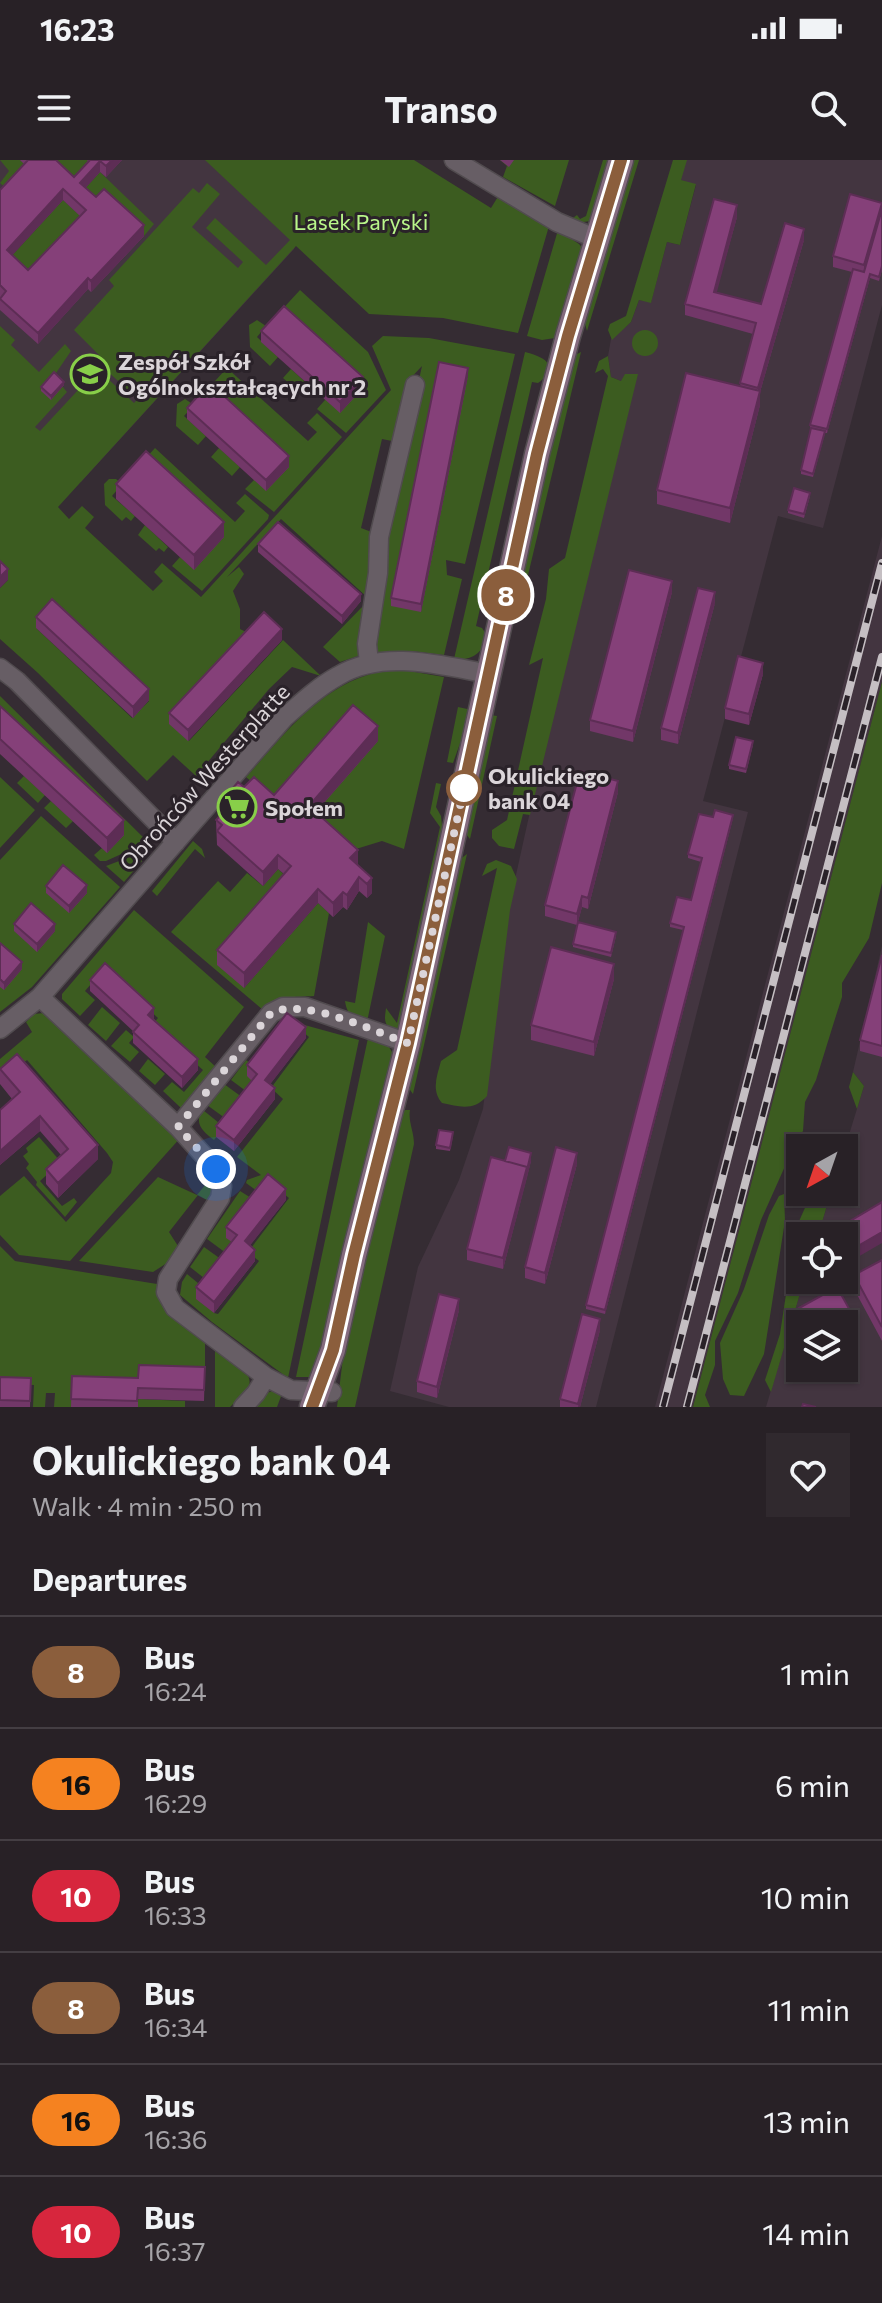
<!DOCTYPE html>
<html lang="en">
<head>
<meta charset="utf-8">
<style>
	body { margin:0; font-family:Commissioner,sans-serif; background:#30292e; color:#f1f3f6; height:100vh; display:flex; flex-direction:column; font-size:30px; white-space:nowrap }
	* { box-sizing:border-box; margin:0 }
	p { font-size:26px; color:#a5a3a7 }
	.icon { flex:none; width:44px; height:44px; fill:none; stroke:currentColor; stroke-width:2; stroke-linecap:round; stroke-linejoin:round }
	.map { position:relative; height:1247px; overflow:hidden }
	.drawer { display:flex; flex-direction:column; background:#282126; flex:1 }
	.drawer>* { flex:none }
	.badge { padding:0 16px; border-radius:26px; font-size:28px; line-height:52px }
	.needle { width:52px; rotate:220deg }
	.controls { position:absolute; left:786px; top:974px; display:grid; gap:16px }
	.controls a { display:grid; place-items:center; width:72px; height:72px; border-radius:0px; background:#282126; box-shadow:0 2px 6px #0004,0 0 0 2px #443e43; font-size:40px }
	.you { position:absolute; width:40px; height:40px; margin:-20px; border:6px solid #fff; border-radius:50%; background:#1a73e8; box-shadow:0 0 0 12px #1a73e833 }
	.map>.badge { position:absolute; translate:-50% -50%; box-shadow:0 0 0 4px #fff }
	h2 { padding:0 32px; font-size:30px; line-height:72px }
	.round { display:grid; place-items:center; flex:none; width:84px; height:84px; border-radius:0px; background:#30292e }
	.overview { display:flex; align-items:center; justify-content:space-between; height:136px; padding:0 32px }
	h1 { font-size:38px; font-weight:700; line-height:60px }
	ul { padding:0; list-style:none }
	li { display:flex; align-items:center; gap:24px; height:112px; padding:0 32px; border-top:2px solid #443e43 }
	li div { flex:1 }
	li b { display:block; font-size:30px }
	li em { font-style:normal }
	li .badge { min-width:88px; font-weight:700; text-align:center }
	.status { display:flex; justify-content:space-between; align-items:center; height:56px; padding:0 40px; background:#282126; direction:ltr }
	.status svg { height:22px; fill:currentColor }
	header { display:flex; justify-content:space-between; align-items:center; height:104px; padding:0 32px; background:#282126; font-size:36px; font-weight:700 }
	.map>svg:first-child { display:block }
	.built { fill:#433540; fill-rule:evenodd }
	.green { fill:#3c5c20; fill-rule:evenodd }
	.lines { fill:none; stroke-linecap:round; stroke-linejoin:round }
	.street-casing { stroke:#514b4f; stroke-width:21 }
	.secondary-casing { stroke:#514b4f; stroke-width:27 }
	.street { stroke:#675e65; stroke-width:18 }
	.secondary { stroke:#846b7e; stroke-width:24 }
	.rail-casing { stroke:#c5bfc3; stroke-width:8 }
	.rail { stroke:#2a2229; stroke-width:5; stroke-dasharray:15; stroke-linecap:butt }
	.wall { fill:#723768; fill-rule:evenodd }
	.shaded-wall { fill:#5d2d55 }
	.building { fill:#854079; stroke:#5d2d55; stroke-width:2; fill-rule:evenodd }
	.line-casing { stroke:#fff; stroke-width:18 }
	.line { stroke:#8b5e3c; stroke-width:12 }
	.walk { stroke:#dbd5d9; stroke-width:8; stroke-dasharray:0 14.4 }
	.stop-dot { fill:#fff; stroke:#8b5e3c; stroke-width:4 }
	.labels { text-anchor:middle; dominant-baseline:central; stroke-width:6; stroke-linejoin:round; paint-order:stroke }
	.park-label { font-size:22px; fill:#b9f68a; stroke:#2a2229 }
	.poi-label { font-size:22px; font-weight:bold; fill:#dbd5d9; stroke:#2a2229; text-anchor:start }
	.stop-label { font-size:22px; font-weight:bold; fill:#dbd5d9; stroke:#2a2229; text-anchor:start }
	.street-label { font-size:22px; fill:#dbd5d9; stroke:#2a2229 }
</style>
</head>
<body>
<div class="status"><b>16:23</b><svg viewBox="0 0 49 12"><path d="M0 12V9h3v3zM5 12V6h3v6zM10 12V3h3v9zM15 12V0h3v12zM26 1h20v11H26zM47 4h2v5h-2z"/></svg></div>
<header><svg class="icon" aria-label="menu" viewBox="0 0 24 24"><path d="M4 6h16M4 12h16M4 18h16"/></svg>Transo<svg class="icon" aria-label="search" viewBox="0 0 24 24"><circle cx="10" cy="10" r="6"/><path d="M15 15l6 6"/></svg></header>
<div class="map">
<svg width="882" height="1247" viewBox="0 0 882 1247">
	<rect width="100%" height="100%" fill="#352c33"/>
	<!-- built -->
	<path class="built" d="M0 0H307V55L294 89 81 322 0 276Z
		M686 0H882V145L823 368 778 356 703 641 748 652 596 1247H449L390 1231 418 1107 459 1020 483 949 508 751 572 462 621 221 611 217 608 196 611 179 631 162 639 140 651 142 667 82 680 85 696 25 680 20Z
		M882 376V522L878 538 693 1247H655Z
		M882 786V1247H766L804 1120H844V1076H818L831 1032H844V991L864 926 853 912ZM800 1164H844V1208H800Z"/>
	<!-- green -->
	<path class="green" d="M0 0H20L30 9 9 31 0 23 9 11Z
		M45 0H87L94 6 75 27Z
		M205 0H414L491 48 499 35 549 66 518 173 443 158 369 154 296 86 58 347 69 359 82 346 94 357 85 368 153 431 163 421 154 412 162 403 201 437 391 230 372 186 383 176 429 178 515 194 465 404 446 400 447 415 462 419 444 495 412 491 375 498 384 378 422 206 407 222 397 282 382 279 361 368 374 373 367 437 281 359 227 417 239 407 244 414 233 431 240 449V469L246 472 170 564 189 581 283 480 321 516 292 507 269 529 196 616 173 595 147 621 38 513 0 479V428L8 420 0 412V166L15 180 11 185 39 212 65 184 71 191 54 216 67 232 35 267 40 271 79 229 84 233 90 226C86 217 86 213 92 204L134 243 138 239 95 200 99 195 74 170 114 126 109 120 193 28 199 33 207 23 220 34 192 67 238 108 243 102 206 68 215 58 266 105 290 80ZM36 468 149 541 132 558Z
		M500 0H569L555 46 503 17 507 6Z
		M603 0H612L590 61 577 63 573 58 577 55 580 59 586 56Z
		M631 0H639L587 171 583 157Z
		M673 0H687L681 20 696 24 680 85 667 82 651 143 639 140 631 162 612 180 608 170 610 164 626 156Z
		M100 12 154 64 144 76 104 40 80 34Z
		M63 40 86 61 28 121 7 101Z
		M558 70 579 84 583 89 555 178 542 180 527 176Z
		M300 130 368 192 386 230 346 273 317 249 325 240 278 154Z
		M257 160 266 166 257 177 278 197 270 206 250 187 249 165Z
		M632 183a13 13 0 1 1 26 0a13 13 0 1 1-26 0Z
		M525 192C545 197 561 206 538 223L532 222 476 466 482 468 488 477C483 492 471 502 454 499Z
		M581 192 524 432C524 358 553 266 575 195Z
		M608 196 611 217 621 221 625 214H638L530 655 523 654 514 689 499 686 492 678V670L507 660 543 498 529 505 546 439 549 409 565 398 608 216 603 209 595 213 599 201Z
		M227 208 308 281 317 272 307 263 317 253 342 277 274 352 245 329 254 320 203 234Z
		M291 209 312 228 304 237 283 218Z
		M185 239 194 245 184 256 206 276 198 285 176 266 177 244Z
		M155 288 235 362 245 351 236 343 245 334 269 355 268 359 202 431 172 406 180 397 194 409 134 311Z
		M219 288 240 307 232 316 211 297Z
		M109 319H116L122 324 112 336 135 356 131 361 126 357 122 361 105 345 104 324Z
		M145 365 168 387 164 392 159 388 156 391 138 375Z
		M364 445 361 495 340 502 323 487Z
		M409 511 444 517 404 689 382 681 356 689 278 644 246 617C284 575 319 526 378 512 387 510 399 511 409 511Z
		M882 522V723L869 778 842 823V837L834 862 816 920 805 942 803 971 788 993 786 1004 761 1060 738 1133 715 1181V1205L705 1235 710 1247H693Z
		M0 536 148 682 106 701H100L94 695 102 688 107 692 123 675 0 560Z
		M458 547 472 550 453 603 447 602Z
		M490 555 497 556 470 679 466 674Z
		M24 616 45 635 38 643 17 623Z
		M0 617 35 650 0 688Z
		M436 623 441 624 436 647 441 656 443 675 402 862 398 868 391 869C383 863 385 857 386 848L397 863 440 667 430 653Z
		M51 641 73 661 66 668 44 648Z
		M41 656 120 727 32 827 0 852V700Z
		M193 681 202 689 205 698 195 689 157 736 152 731Z
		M148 690 143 700 124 722 106 706Z
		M467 694 413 934 408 927 459 700Z
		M496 700 511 706 517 719 510 750 487 936C474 951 460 947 442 943 431 930 437 916 441 901L457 890 497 708 482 716 487 704Z
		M278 709 291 721 244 828 318 743 329 753 314 836C296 837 275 836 263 850L171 772 218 721 230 732 247 713 263 726Z
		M134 750 244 847 205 897 216 907 181 948 163 931 172 922 184 932 203 910 152 865 158 858 104 809 85 831 95 840 80 856 62 839V834Z
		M368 762 385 776 367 862C353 858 347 855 345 841L355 843Z
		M102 847 120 863 106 881 88 865Z
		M44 853 182 976 70 1101 19 1095 0 1075V1036L24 1016 66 1062 111 1013 113 1002 107 993 27 900 0 923V899L32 872 26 862 34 854Z
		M290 861 359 880 288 1218 212 1162 180 1135 182 1122 187 1114 204 1128 214 1153 218 1154 259 1101 248 1092 289 1038 270 1023 261 1034 246 1023 247 1020 261 1015 237 997 283 939 271 928 309 877Z
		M126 870 134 877 129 883 139 892 130 902 111 886Z
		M368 878 387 884 394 895 328 1173 313 1217H296Z
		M148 899 165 914 155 925 139 911Z
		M246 900 254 906 257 925 250 934 231 920Z
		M853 912 864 926 857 949 849 927Z
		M224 924 246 940 229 961 207 945Z
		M203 950 224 967 214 980C203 972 193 963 203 950Z
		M405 950H410C408 962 414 971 414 984L355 1247H337L345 1181 401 954Z
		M39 977 61 1002 40 1021 62 1046 74 1038 77 1042 65 1057 36 1025 37 1022 26 1008 29 1004 23 996 28 992 26 988Z
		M158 1017 197 1035 210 1019 216 1027 212 1043 198 1035 169 1072 178 1086 167 1103 153 1112 79 1101Z
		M240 1031 256 1041 227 1077 237 1086 230 1096 207 1079Z
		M812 1032H831L818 1076H800V1120H804L771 1232 765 1220 780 1174 796 1068Z
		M784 1034 785 1061 764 1194 744 1236 730 1235 723 1219 720 1183 744 1129 769 1055 779 1036Z
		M0 1086 15 1101 157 1124 158 1132 205 1178V1218L139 1216 138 1229 71 1247H54L55 1233H46L45 1247H33L34 1225 0 1224Z
		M204 1087 225 1102 209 1122 190 1107Z
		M215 1186C226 1195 257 1211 248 1228 244 1235 236 1241 230 1247H215Z
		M274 1230 283 1231 277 1247H251L263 1235Z
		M138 1239 185 1241V1247H138Z"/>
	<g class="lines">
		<defs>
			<path id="street" d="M454 0 557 62 597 79
				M369 503 367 484 378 413 379 377 415 225
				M0 508 17 521 176 682
				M40 837 178 967 216 1009 222 1026 220 1038 168 1119 166 1132 175 1148 266 1217 291 1230 332 1232
				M0 869 40 837 284 558C301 543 318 527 338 516 383 489 440 505 489 514
				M178 967 271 853 283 847H305L408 883
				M243 1247 256 1233 266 1217"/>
			<path id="secondary" d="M312 1247 333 1190 354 1095 408 883 537 294 568 176 621 0"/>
		</defs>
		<!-- street casing -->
		<use href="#street" class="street-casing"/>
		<!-- secondary casing -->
		<use href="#secondary" class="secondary-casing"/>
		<!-- street -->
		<use href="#street" class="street"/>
		<!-- secondary -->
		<use href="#secondary" class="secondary"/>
		<defs>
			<path id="rail" d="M663 1247 882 403
				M687 1247 882 497"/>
		</defs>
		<!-- rail casing -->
		<use href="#rail" class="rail-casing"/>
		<!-- rail -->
		<use href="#rail" class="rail"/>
	</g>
	<!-- wall -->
	<path class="wall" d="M20 0H56L74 17 88 1 87 0H122L106 17 100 12 85 28 144 76 91 132 88 129 38 184 0 150V30L24 4ZM63 40 80 56 28 110 12 95Z
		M500 0H514L509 7Z
		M882 43V110L879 121 870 118 827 273H825L813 317 801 314V310L811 269 810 268V265L852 112 833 107V96Z
		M737 57 716 132 761 144 804 80 760 232V245L730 363 657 344V330L740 226 753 174 685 155V144Z
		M261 171 363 228 340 253 261 182Z
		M468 216 421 452 391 446V438Z
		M64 225 51 240 41 231V227Z
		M187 248 289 307 266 331 187 259Z
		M116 324 224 377 194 410 116 339Z
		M810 336 804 358 788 353V350Z
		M258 384 361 441 342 464 258 392Z
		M672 432 633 582 590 571V560Z
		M715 443 678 584 661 580V568Z
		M36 457 149 540 133 558 36 468Z
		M282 480 188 581 169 564V553Z
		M763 514 749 565 725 559V548Z
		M0 546 124 675 107 693 0 594Z
		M378 581 316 652 358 705 372 733 367 738 359 731 347 750 343 747 333 757 318 743 244 828 217 805V790L284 714 278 709 263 726 217 685 216 660 223 653V640L244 627 274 635Z
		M753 585 746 613 729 609V605Z
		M618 632 588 749 582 747 577 765 545 756V745Z
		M713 657 733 658 605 1154 586 1149V1145L683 770 670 767V763L691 740 701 702 688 698V694Z
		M46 726 87 733 69 753 46 733Z
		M14 764 55 771 37 792 14 771Z
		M616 776 611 797 573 787V784Z
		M0 783 22 809 4 830 0 827Z
		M882 795V897L860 891V880Z
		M614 819 594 896 531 880V865Z
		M90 820 154 859 198 910 182 928 133 883V871L90 831Z
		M306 878 270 924 275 939 234 991 216 977V966L252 921 247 916V905Z
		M0 909 98 999 58 1038 46 1024V1009L61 995 40 971 0 1005V950L12 939 0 924Z
		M453 976 450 991 436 989V985Z
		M505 1001H531L503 1109 467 1100V1089Z
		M577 1004 545 1124 525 1118V1107Z
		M286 1040 250 1085 255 1101 214 1153 196 1139V1127L232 1082 226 1078V1067Z
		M882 1100V1181L854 1129V1115Z
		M837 1127 852 1161 844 1164H833L832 1162 828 1164H804L799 1155V1148Z
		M459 1150 437 1238 417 1232V1221Z
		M600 1170 580 1247H560V1239Z
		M800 1178V1201L788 1199V1195Z
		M205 1207 204 1241 138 1239V1247H71L72 1216 138 1218Z
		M0 1217 31 1218 30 1247H0Z"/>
	<!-- shaded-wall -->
	<path class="shaded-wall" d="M112 0H122L106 17V6Z
		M100 1V12L80 34V23Z
		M63 29V40L7 101V90Z
		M882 43V54L864 116V105Z
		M737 45V57L714 143V132Z
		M144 65V76L91 132V121Z
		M804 69V80L760 232V245L730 363V348L758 238V228Z
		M870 114V118L827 273V269Z
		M88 118V129L38 184V173Z
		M468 208V216L421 452V444Z
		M363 217V228L340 253V242Z
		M64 222V225L51 240V236Z
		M289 296V307L266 331V320Z
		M224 362V377L194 410V395Z
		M8 409V420L0 428V417Z
		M672 421V432L633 582V571Z
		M715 432V443L678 584V573Z
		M361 434V441L342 464V456Z
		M282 469V480L188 581V570Z
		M763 503V514L749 565V554Z
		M149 529V540L133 558V547Z
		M378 566V581L309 660V646Z
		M618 621V632L588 749V738Z
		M733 655V658L605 1154V1150Z
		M124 660V675L107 693V678Z
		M358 690V705L350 698Z
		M278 695V709L263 726V712Z
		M359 717V731L347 750V735Z
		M372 718V733L367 738V724Z
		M87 725V733L69 753V746Z
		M318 729V743L244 828V813Z
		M343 732V747L333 757V743Z
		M582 736V747L577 765V754Z
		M55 764V771L37 792V784Z
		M22 802V809L4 830V823Z
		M614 804V819L594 896V882Z
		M154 848V859L148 866V855Z
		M306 867V878L265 931V920Z
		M198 899V910L182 928V917Z
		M275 928V939L234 991V980Z
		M40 956V971L0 1005V991Z
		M98 985V999L58 1038V1023Z
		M531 993V1001L527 1018 503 1109V1098Z
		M577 993V1004L545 1124V1113Z
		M286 1029V1040L245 1092V1081Z
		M882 1072V1083L844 1105V1094Z
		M255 1090V1101L214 1153V1142Z
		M459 1139V1150L437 1238V1227Z
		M832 1154V1162L828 1164H814Z
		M852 1154V1161L844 1166V1164H836V1163Z
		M600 1159V1170L580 1247H578Z"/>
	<!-- building -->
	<path class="building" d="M28 0H56L74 17 90 0H112L106 6 100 1 80 23 96 37 104 29 144 65 91 121 88 118 38 173 0 139 6 131 0 125V30ZM63 29 86 50 28 110 7 90Z
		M850 34 882 43 864 105 833 96Z
		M714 39 737 45 714 132 761 144 785 63 804 69 758 228 740 223 756 163 685 144Z
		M882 49V106L879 117 870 114 827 269 810 265 853 109 864 112Z
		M284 146 363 217 340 242 261 171Z
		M439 202 468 208 421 444 391 438Z
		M54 212 64 222 51 236 41 227Z
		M686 213 760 231 730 348 657 330Z
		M210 223 289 296 266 320 187 248Z
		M811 268 825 271 813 314 801 310Z
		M146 291 224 362 194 395 116 324Z
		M794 328 810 333 804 354 788 350Z
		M278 362 361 434 342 456 258 384Z
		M0 401 8 409 0 417Z
		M629 410 672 421 633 571 590 560Z
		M698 428 715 432 678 573 661 568Z
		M52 439 149 529 133 547 36 457Z
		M264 452 282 469 188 570 169 553Z
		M738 496 763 503 749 554 725 548Z
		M353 545 378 566 309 646 358 690 350 698 372 718 367 724 359 717 347 735 343 732 333 743 318 729 244 813 217 790 291 706 278 695 263 712 217 671 222 665 216 660 229 646 223 640 238 622 244 627 254 617 274 635Z
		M0 546 124 660 107 678 0 579Z
		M736 577 753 581 746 609 729 605Z
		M580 611 618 621 588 738 582 736 577 754 545 745Z
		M715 650 733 655 605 1150 586 1145 684 767 670 763 677 737 691 740 702 698 688 694 699 654 713 657Z
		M63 705 87 725 69 746 46 726Z
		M31 743 55 764 37 784 14 764Z
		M578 762 616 772 611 793 573 784Z
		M0 783 22 802 4 823 0 819Z
		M551 787 614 804 594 882 531 865Z
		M882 795V886L860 880Z
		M105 803 154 848 148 855 198 899 182 917 133 872 139 865 90 820Z
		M287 853 306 867 265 920 275 928 234 980 216 966 257 914 247 905Z
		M17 894 98 985 58 1023 46 1009 68 989 40 956 0 991V950L20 932 0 909Z
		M439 970 453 972 450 988 436 985Z
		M509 987 531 993 527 1010V1007L505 1001Z
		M556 987 577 993 545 1113 525 1107Z
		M491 997 527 1007 503 1098 467 1089Z
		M268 1014 286 1029 245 1081 255 1090 214 1142 196 1127 237 1075 226 1067Z
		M882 1042V1072L844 1094V1076H825Z
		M882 1100V1167L854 1115Z
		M837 1127 852 1154 836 1163 832 1154 814 1164H808L799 1148Z
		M439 1134 459 1139 437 1227 417 1221Z
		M582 1154 600 1159 578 1244 560 1239Z
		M792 1176 800 1178V1197L788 1195Z
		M139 1205 205 1207 204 1230 138 1228 137 1241 71 1239 72 1216 138 1218Z
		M0 1217 31 1218 30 1241 0 1240Z
		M803 1244 816 1247H802Z"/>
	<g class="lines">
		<defs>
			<path id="line" d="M312 1247 333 1190 354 1095 408 883 537 294 568 176 621 0"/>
		</defs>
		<!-- line casing -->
		<use href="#line" class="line-casing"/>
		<!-- line -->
		<use href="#line" class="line"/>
		<!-- walk -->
		<path class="walk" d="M216 1009 178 967 271 853C306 837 371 871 408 883L464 628"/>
	</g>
	<!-- icons -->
	<defs>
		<symbol id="school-ring" viewBox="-11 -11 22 22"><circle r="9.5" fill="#2a2229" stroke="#88cf49" stroke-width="1.5"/><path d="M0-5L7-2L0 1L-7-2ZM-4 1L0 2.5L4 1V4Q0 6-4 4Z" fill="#88cf49"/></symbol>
		<symbol id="supermarket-ring" viewBox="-11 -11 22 22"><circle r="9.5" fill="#2a2229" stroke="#88cf49" stroke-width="1.5"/><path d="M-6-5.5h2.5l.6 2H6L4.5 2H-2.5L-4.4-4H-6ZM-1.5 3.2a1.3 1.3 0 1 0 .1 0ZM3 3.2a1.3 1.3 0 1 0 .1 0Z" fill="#88cf49"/></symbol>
	</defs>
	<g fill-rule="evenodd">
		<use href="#school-ring" x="68" y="192" width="44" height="44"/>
		<use href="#supermarket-ring" x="215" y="625" width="44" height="44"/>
	</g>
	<!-- markers -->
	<circle class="stop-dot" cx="464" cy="628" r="16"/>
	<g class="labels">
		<!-- park labels -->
		<g class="park-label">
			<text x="361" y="61">Lasek Paryski</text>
		</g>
		<!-- poi labels -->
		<g class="poi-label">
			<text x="118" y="201">Zespół Szkół<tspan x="118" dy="25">Ogólnokształcących nr 2</tspan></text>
			<text x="265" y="647">Społem</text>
		</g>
		<!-- stop labels -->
		<g class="stop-label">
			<text x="488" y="615">Okulickiego<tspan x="488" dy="25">bank 04</tspan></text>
		</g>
		<!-- street labels -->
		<g class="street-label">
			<text transform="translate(204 617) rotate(-48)">Obrońców Westerplatte</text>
		</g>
	</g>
</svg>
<div class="controls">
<a><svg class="needle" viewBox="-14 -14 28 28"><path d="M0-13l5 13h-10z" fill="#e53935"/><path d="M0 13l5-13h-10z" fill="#a5a3a7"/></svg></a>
<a><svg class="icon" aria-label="locate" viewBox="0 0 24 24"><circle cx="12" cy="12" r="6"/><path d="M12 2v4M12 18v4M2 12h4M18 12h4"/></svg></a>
<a><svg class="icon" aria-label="layers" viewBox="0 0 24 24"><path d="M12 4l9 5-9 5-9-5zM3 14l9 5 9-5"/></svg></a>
</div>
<div class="you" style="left:216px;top:1009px"></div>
<b class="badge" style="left:506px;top:435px;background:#8b5e3c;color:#fff">8</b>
</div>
<section class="drawer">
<div class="overview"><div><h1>Okulickiego bank 04</h1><p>Walk · 4 min · 250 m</p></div><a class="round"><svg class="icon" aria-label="heart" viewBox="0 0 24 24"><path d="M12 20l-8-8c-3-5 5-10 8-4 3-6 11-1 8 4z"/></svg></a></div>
<h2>Departures</h2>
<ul>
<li><span class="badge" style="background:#8b5e3c;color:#fff">8</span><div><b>Bus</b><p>16:24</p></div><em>1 min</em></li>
<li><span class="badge" style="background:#f58220;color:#111">16</span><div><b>Bus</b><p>16:29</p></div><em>6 min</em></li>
<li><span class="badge" style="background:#d7263d;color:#fff">10</span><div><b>Bus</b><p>16:33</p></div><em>10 min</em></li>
<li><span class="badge" style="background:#8b5e3c;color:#fff">8</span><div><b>Bus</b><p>16:34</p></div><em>11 min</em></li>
<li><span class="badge" style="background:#f58220;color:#111">16</span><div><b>Bus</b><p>16:36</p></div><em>13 min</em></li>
<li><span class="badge" style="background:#d7263d;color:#fff">10</span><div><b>Bus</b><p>16:37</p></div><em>14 min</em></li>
</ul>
</section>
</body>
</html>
